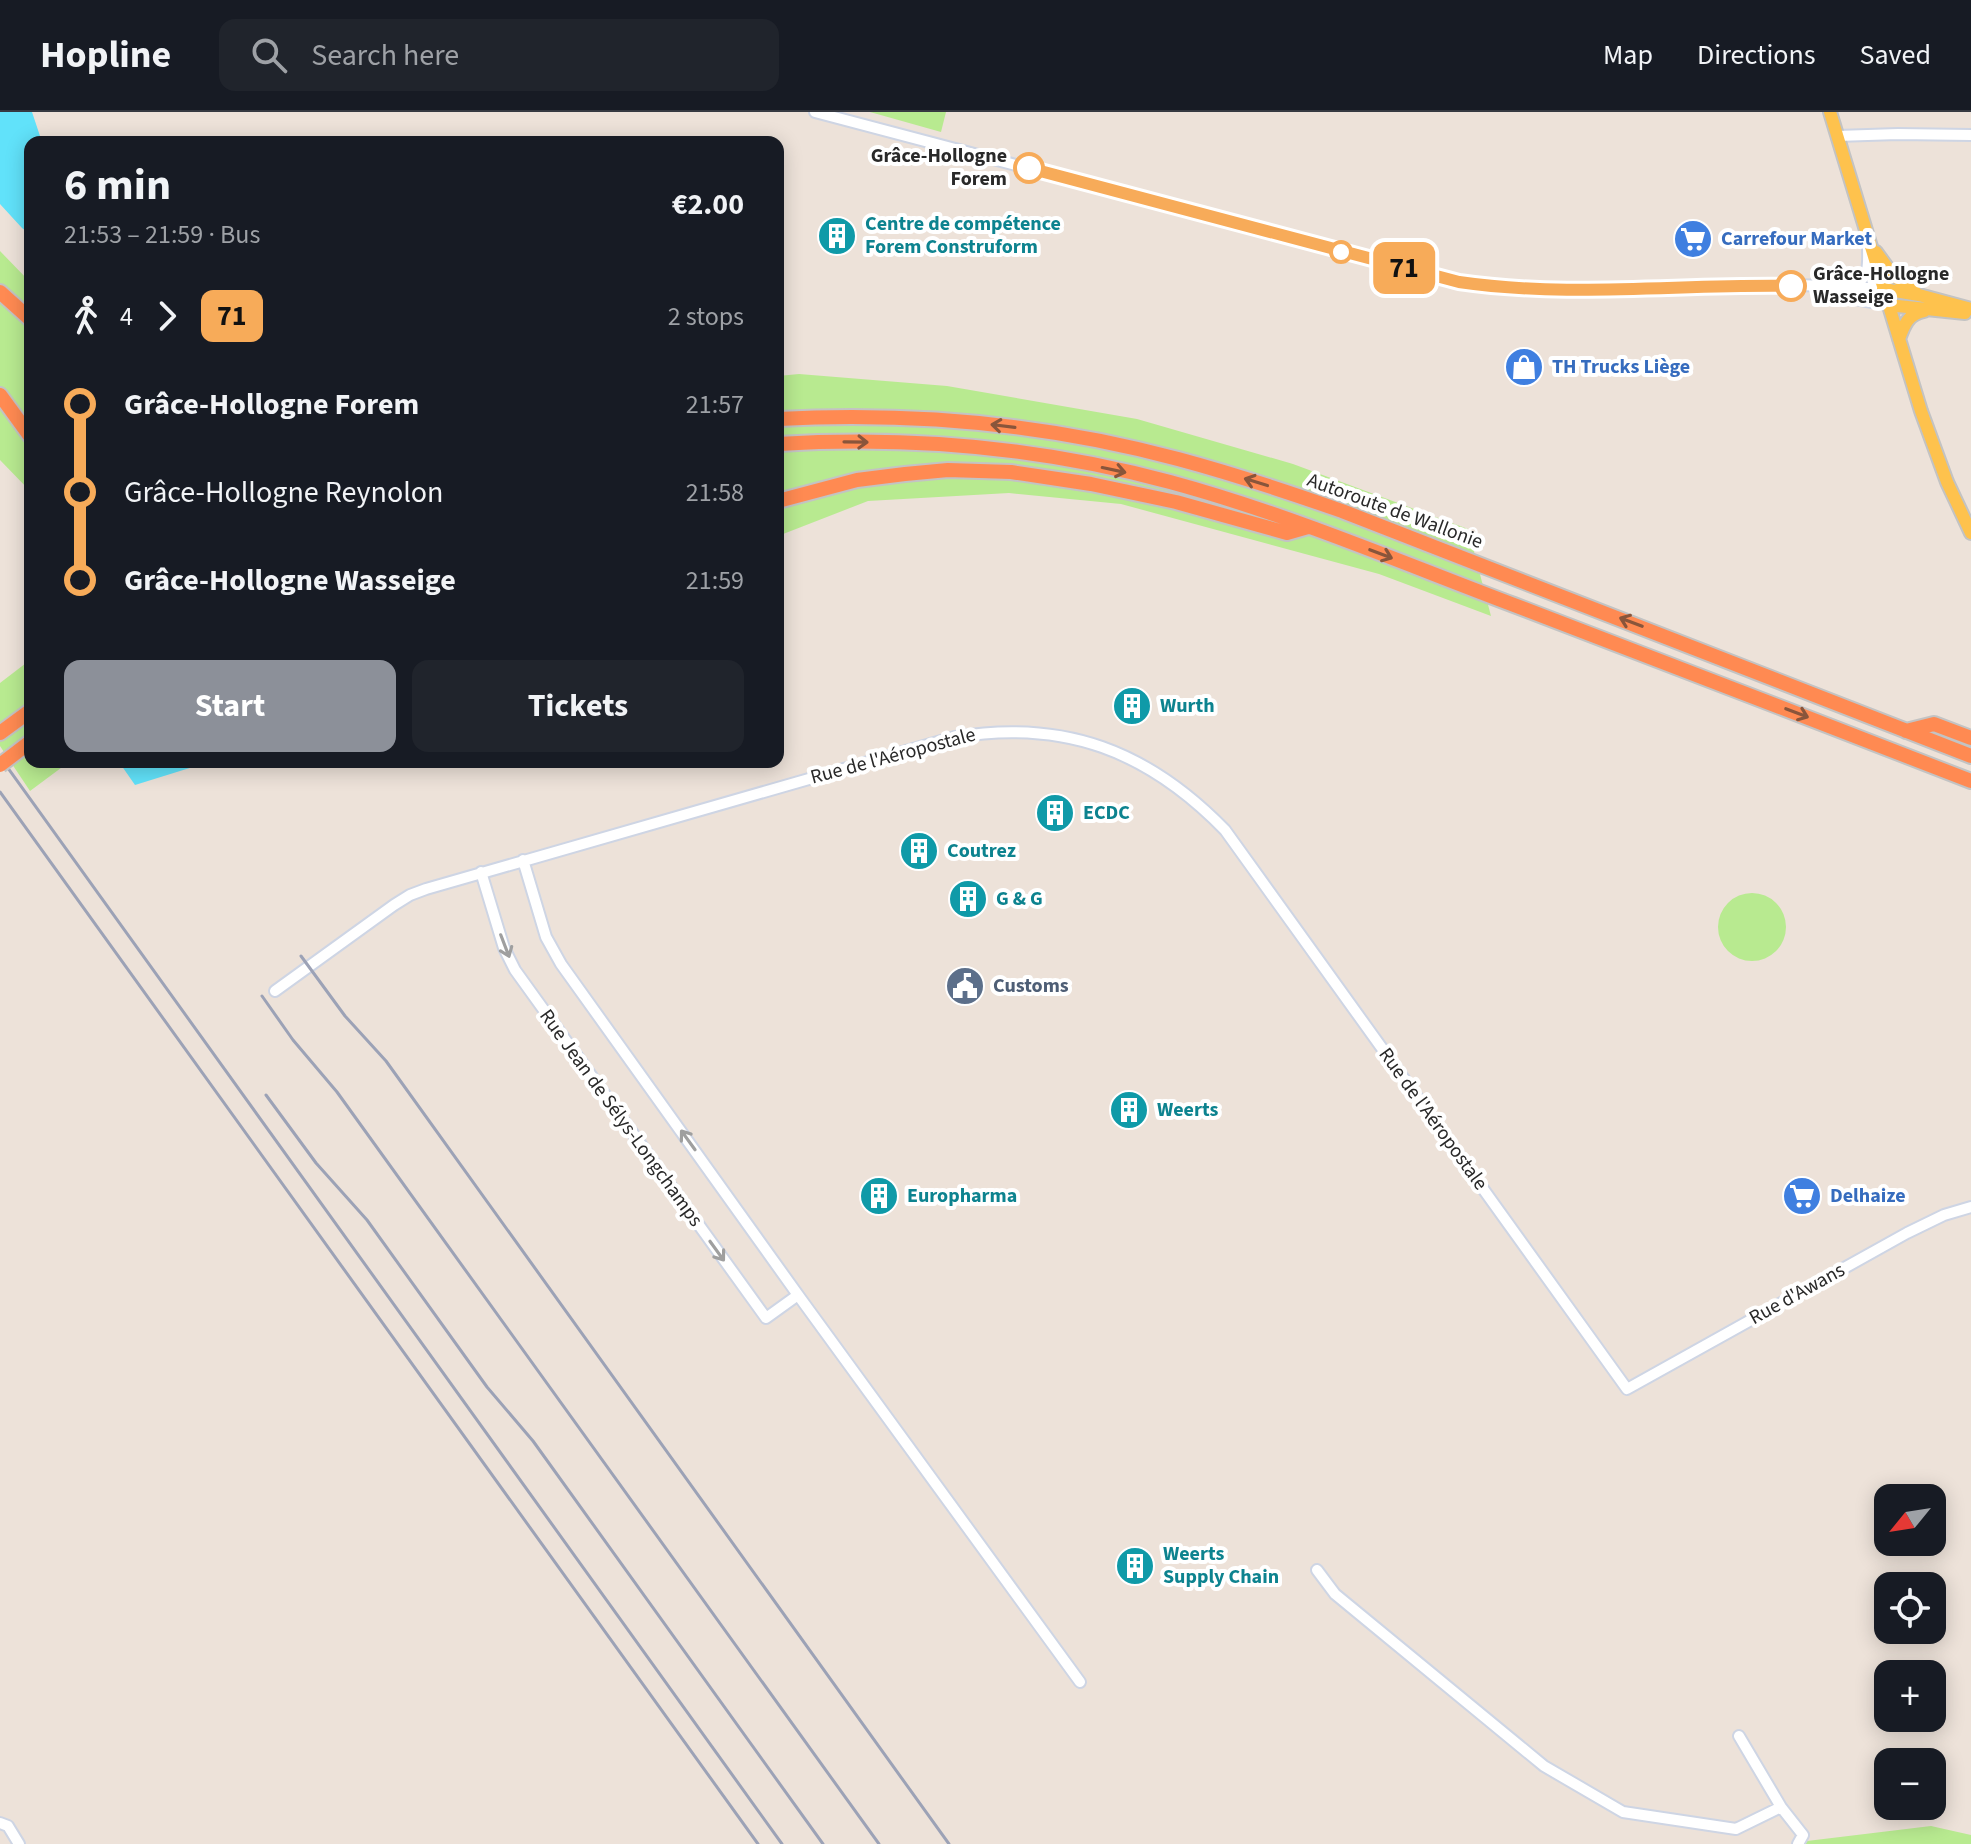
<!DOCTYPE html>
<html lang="en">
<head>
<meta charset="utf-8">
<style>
	body { margin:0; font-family:"Source Sans 3",sans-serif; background:#20242c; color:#f1f3f6; height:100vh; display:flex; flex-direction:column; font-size:30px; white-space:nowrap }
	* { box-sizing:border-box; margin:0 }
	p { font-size:26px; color:#9ea1a6 }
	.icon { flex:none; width:44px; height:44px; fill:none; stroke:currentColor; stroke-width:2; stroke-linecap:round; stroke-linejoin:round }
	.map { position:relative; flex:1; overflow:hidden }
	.drawer { position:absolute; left:24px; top:24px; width:760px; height:632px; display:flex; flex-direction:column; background:#171b24; border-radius:16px; box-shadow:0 4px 20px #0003 }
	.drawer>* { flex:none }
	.badge { padding:0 16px; border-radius:12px; font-size:28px; line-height:52px }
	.needle { width:52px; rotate:240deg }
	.fabs { position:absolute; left:1874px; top:1372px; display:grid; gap:16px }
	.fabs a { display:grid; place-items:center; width:72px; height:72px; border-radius:16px; background:#171b24; box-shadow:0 4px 20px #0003; font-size:40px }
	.map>.badge { position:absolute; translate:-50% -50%; box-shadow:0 0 0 4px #fff }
	.legs { display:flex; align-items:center; gap:12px; height:88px; padding:0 40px; font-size:26px }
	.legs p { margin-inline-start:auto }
	.head { display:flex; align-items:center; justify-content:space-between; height:136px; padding:0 40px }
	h1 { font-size:44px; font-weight:700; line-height:60px }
	.cta { display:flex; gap:16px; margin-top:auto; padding:16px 40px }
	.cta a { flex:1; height:92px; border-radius:16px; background:#8c9099; color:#fff; font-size:32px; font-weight:700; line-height:92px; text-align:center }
	.cta a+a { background:#20242c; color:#f1f3f6 }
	ul { padding:0 40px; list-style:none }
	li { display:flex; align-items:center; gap:28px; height:88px; font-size:30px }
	li i { display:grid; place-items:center; width:12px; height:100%; margin:0 10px; background:currentColor }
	li i::after { content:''; width:20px; height:20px; margin:-10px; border:6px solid; border-radius:50%; background:#171b24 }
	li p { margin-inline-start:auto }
	li:first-child i { background:linear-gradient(#0000 50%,currentColor 0) }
	li:last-child i { background:linear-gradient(currentColor 50%,#0000 0) }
	header { display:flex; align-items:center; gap:48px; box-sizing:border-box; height:112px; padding:0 40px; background:#171b24; border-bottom:2px solid #363941 }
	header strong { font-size:38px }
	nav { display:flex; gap:44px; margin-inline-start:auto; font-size:28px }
	.search { width:560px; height:72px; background:#20242c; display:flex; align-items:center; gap:20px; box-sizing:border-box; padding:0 28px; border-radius:16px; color:#9ea1a6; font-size:30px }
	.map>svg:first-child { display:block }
	.green { fill:#b8ea90 }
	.water { fill:#61e2fa }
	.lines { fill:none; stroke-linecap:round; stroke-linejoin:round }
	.minor-casing { stroke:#ced5e4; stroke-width:14 }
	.major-casing { stroke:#c3c3c3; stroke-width:16 }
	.highway-casing { stroke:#c3c3c3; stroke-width:18 }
	.minor { stroke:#fff; stroke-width:10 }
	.major { stroke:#fec24d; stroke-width:12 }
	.highway { stroke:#ff8a52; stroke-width:14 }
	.rail { stroke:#9ca2b6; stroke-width:3 }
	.highway-bridge-casing { stroke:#c3c3c3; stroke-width:18; stroke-linecap:butt }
	.highway-bridge { stroke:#ff8a52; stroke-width:14 }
	.oneway { stroke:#89553b }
	.oneway2 { stroke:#9f9f9f }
	.line-1-casing { stroke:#fff; stroke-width:18 }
	.line-1 { stroke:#f7ab59; stroke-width:12 }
	.stop-1-dot { fill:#fff; stroke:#f7ab59; stroke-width:4 }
	.labels { text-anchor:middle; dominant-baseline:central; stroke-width:8; stroke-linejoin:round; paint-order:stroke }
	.stop-label { font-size:20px; font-weight:bold; fill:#292929; stroke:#fff; text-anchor:end }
	.culture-label { font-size:20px; font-weight:bold; fill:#0d838f; stroke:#fff; text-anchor:start }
	.shop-label { font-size:20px; font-weight:bold; fill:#366cbe; stroke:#fff; text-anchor:start }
	.street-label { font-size:20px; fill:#292929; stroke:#fff }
	.service-label { font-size:20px; font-weight:bold; fill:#4e5e75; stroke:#fff; text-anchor:start }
</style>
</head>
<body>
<header>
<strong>Hopline</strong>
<div class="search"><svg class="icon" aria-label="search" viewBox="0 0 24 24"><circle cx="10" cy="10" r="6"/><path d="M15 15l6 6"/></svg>Search here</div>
<nav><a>Map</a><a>Directions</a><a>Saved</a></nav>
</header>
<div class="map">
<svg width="1971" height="1732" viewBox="0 0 1971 1732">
	<rect width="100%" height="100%" fill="#ede2d9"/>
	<!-- green -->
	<path class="green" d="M870 0H946L941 20Z
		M0 139 30 170V379L0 348Z
		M799 262 947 274 1137 307 1293 352 1468 417 1491 504 1379 462 1121 392 1009 381 868 389 778 424V264Z
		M30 548V650H69L30 679 0 634V571Z
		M1718 815a34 34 0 1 1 68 0a34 34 0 1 1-68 0Z
		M1931 1714 1971 1723V1732H1805L1807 1729Z"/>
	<!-- water -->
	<path class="water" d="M0 0H32L42 30H30V122L22 116 0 92Z
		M119 650H209L135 673Z"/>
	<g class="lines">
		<defs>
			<path id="minor" d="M815 0 1459 170C1545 182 1631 176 1717 174 1772 172 1829 173 1883 177
				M1837 24 1898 22 1971 23
				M1852 175C1871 164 1868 154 1868 134
				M1819 180 1888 193
				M523 748 546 825 561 852 798 1183 1080 1570
				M481 760 504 836 515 858 766 1206 798 1183
				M275 879 394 793 410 783 426 777 955 625C1065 607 1148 639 1225 718L1627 1277 1907 1121 1944 1103 1971 1095
				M1317 1458 1335 1482 1544 1654 1623 1700 1736 1717 1781 1695
				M1739 1624 1781 1695 1803 1723 1798 1732
				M0 1711 8 1714 19 1732"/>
			<path id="major" d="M1830 0 1921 299 1947 370 1971 421
				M1876 140 1892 162 1916 181
				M1883 177 1919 183 1971 197
				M1888 193 1965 201
				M1899 227C1904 213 1908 202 1924 199"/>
			<path id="highway" d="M0 180 30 207
				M0 283 30 324
				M778 307C912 300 1048 312 1178 347 1234 362 1288 380 1342 399L1971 644
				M778 332C909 324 1044 336 1170 370 1288 402 1400 450 1514 493 1666 551 1819 610 1971 669
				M778 389 857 368 905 362 948 358 1011 360 1091 372 1176 390 1287 421 1308 415
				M1906 619 1934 612 1971 626
				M0 621 30 599"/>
		</defs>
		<!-- minor casing -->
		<use href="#minor" class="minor-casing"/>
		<!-- major casing -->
		<use href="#major" class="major-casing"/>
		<!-- highway casing -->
		<use href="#highway" class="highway-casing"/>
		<!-- minor -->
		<use href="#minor" class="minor"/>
		<!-- major -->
		<use href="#major" class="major"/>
		<!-- highway -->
		<use href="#highway" class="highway"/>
		<!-- rail -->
		<path class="rail" d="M0 645 782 1732
			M0 680 758 1732
			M301 844 345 904 386 949 949 1732
			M262 884 293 928 337 980 879 1732
			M266 983 316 1051 367 1108 487 1275 533 1329 823 1732"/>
		<defs>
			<path id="highway-bridge" d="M0 653 30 630"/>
		</defs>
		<!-- highway-bridge casing -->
		<use href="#highway-bridge" class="highway-bridge-casing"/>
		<!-- highway-bridge -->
		<use href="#highway-bridge" class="highway-bridge"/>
	</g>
	<!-- one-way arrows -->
	<defs><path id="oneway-shaft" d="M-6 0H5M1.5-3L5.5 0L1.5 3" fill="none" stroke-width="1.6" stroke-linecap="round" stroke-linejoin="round" transform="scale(2)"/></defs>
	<g class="oneway">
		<use href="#oneway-shaft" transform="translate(1003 314) rotate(-173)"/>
		<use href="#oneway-shaft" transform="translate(856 330) rotate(1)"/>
		<use href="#oneway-shaft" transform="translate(1114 358) rotate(12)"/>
		<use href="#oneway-shaft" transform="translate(1256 370) rotate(-163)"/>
		<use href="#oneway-shaft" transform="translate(1381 442) rotate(21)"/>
		<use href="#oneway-shaft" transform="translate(1631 510) rotate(-159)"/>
		<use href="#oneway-shaft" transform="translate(1797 601) rotate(21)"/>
	</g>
	<g class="oneway2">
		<use href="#oneway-shaft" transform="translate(505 834) rotate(69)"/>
		<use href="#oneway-shaft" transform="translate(688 1028) rotate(-126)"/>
		<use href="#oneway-shaft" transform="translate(717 1139) rotate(54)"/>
	</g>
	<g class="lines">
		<defs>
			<path id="line-1" d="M1029 56 1459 170C1569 186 1680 172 1791 174"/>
		</defs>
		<!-- line-1 casing -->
		<use href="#line-1" class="line-1-casing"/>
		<!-- line-1 -->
		<use href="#line-1" class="line-1"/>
	</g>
	<!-- icons -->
	<defs>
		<symbol id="building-disc" viewBox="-11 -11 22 22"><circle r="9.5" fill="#0f9aa8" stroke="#fff"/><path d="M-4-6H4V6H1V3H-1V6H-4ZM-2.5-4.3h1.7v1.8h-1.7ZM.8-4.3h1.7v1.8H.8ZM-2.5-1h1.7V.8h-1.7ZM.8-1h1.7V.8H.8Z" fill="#fff"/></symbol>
		<symbol id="supermarket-disc" viewBox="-11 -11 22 22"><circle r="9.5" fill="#3f7fe0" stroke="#fff"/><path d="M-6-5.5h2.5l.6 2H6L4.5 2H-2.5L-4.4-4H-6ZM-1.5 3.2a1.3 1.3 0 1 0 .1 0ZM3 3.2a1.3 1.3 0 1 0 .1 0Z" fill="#fff"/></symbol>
		<symbol id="shop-disc" viewBox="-11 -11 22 22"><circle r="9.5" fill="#3f7fe0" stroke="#fff"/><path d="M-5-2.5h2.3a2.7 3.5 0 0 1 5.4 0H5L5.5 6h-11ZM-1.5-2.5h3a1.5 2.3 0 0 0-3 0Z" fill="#fff"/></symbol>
		<symbol id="civic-disc" viewBox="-11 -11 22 22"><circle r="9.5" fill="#5c6f8a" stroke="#fff"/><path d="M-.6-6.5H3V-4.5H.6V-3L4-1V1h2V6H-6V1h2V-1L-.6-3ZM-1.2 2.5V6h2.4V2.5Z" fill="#fff"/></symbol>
	</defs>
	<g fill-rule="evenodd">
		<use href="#building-disc" x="815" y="102" width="44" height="44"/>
		<use href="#supermarket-disc" x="1671" y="105" width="44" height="44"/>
		<use href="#shop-disc" x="1502" y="233" width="44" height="44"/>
		<use href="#building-disc" x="1110" y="572" width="44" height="44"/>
		<use href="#building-disc" x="1033" y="679" width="44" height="44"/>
		<use href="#building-disc" x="897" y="717" width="44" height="44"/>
		<use href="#building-disc" x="946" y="765" width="44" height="44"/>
		<use href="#civic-disc" x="943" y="852" width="44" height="44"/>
		<use href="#building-disc" x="1107" y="976" width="44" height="44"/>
		<use href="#building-disc" x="857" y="1062" width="44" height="44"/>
		<use href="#supermarket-disc" x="1780" y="1062" width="44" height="44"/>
		<use href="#building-disc" x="1113" y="1432" width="44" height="44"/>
	</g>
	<!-- markers -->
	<g class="stop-1-dot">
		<circle cx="1029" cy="56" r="14"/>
		<circle cx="1341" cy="140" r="10"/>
		<circle cx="1791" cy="174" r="14"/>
	</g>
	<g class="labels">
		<!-- stop labels -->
		<g class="stop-label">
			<text x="1007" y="44">Grâce-Hollogne<tspan x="1007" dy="23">Forem</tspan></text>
			<text x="1813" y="162" text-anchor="start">Grâce-Hollogne<tspan x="1813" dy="23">Wasseige</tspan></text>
		</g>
		<!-- culture labels -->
		<g class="culture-label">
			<text x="865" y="112">Centre de compétence<tspan x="865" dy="23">Forem Construform</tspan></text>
			<text x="1160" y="594">Wurth</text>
			<text x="1083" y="701">ECDC</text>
			<text x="947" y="739">Coutrez</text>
			<text x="996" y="787">G &amp; G</text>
			<text x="1157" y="998">Weerts</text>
			<text x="907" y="1084">Europharma</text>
			<text x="1163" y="1442">Weerts<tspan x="1163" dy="23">Supply Chain</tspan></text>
		</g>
		<!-- shop labels -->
		<g class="shop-label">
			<text x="1721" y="127">Carrefour Market</text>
			<text x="1552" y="255">TH Trucks Liège</text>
			<text x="1830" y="1084">Delhaize</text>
		</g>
		<!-- street labels -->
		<g class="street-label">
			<text transform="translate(1395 399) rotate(20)">Autoroute de Wallonie</text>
			<text transform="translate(893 644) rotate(-15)">Rue de l'Aéropostale</text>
			<text transform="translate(621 1006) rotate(54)">Rue Jean de Sélys-Longchamps</text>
			<text transform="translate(1433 1007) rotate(54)">Rue de l'Aéropostale</text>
			<text transform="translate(1797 1182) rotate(-29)">Rue d'Awans</text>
		</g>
		<!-- service labels -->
		<g class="service-label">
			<text x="993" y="874">Customs</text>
		</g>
	</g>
</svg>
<div class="fabs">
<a><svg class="needle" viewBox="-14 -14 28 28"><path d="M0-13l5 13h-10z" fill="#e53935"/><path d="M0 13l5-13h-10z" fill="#9ea1a6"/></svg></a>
<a><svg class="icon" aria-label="locate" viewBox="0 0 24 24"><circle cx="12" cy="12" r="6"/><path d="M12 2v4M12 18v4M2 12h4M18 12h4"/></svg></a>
<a>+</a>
<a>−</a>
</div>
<b class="badge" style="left:1404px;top:156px;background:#f7ab59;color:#111">71</b>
<section class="drawer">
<div class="head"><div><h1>6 min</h1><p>21:53 – 21:59 · Bus</p></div><b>€2.00</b></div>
<div class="legs"><svg class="icon" aria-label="walk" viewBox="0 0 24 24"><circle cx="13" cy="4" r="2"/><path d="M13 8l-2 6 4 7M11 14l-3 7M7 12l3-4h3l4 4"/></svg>4<svg class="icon" aria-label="forward" viewBox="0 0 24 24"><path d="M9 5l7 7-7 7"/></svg><b class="badge" style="background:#f7ab59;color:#111">71</b><p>2 stops</p></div>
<ul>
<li><i style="color:#f7ab59"></i><b>Grâce-Hollogne Forem</b><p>21:57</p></li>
<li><i style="color:#f7ab59"></i><span>Grâce-Hollogne Reynolon</span><p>21:58</p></li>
<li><i style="color:#f7ab59"></i><b>Grâce-Hollogne Wasseige</b><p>21:59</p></li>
</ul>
<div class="cta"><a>Start</a><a>Tickets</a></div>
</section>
</div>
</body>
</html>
